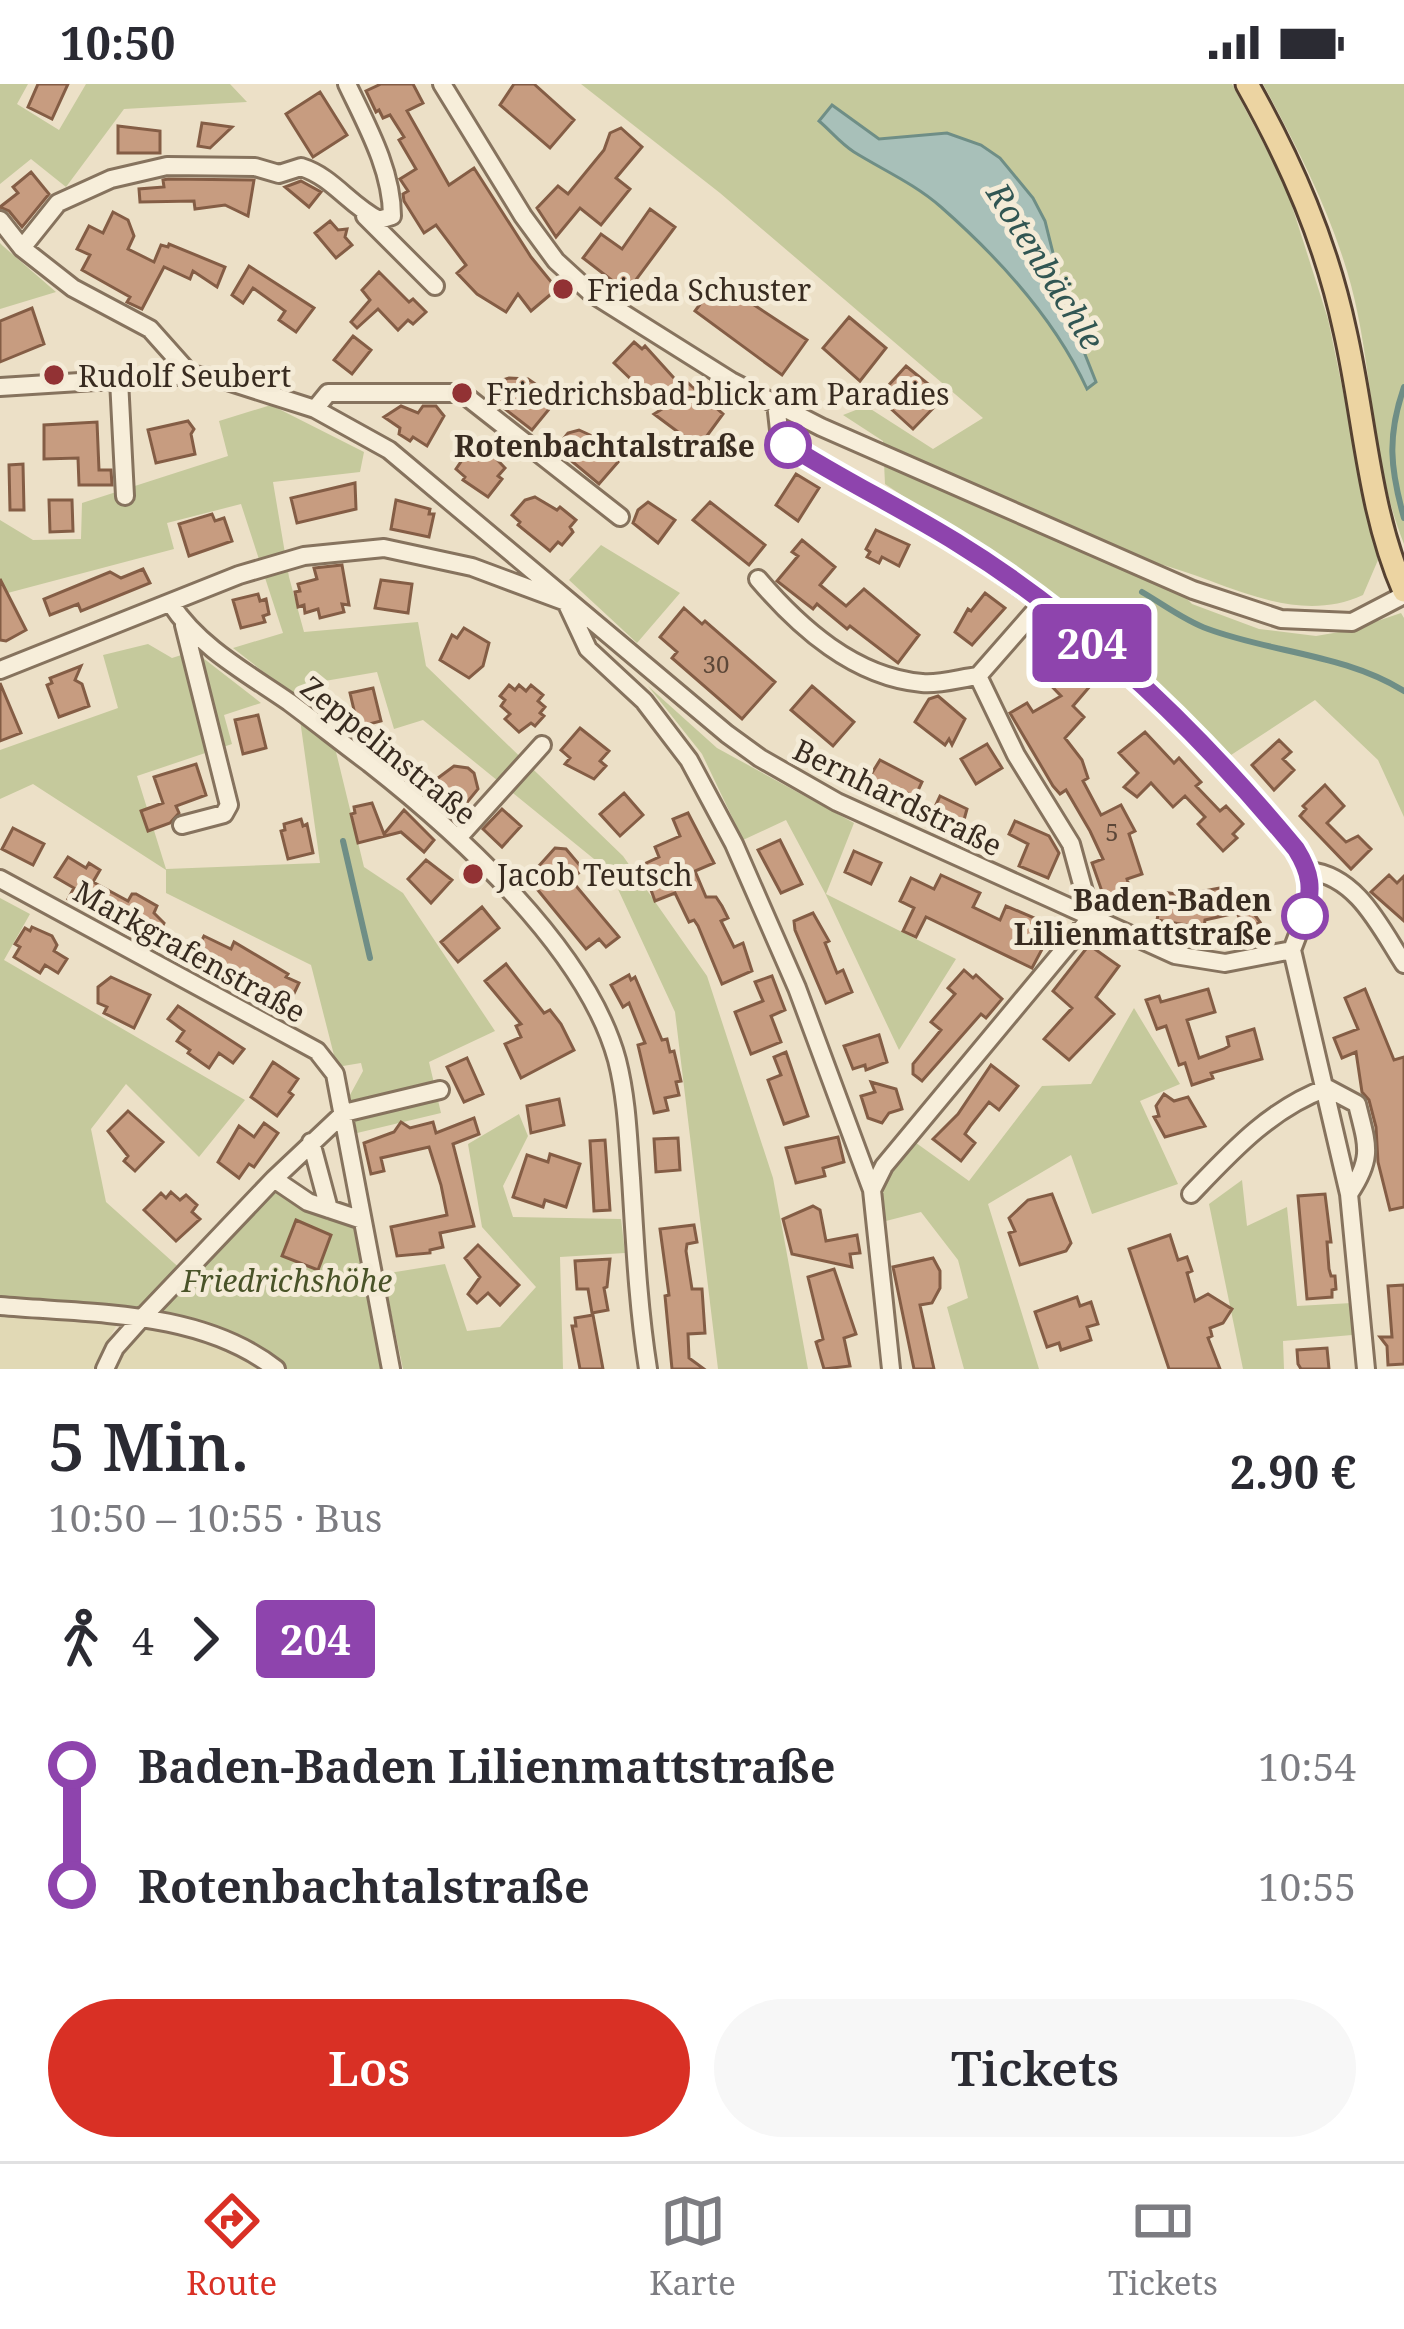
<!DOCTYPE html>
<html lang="de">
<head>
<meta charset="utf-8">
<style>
	body { margin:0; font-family:"Noto Serif",serif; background:#f7f7f7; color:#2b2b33; height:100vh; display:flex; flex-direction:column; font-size:45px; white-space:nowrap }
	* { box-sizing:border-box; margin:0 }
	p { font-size:39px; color:#7c7c81 }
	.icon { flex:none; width:66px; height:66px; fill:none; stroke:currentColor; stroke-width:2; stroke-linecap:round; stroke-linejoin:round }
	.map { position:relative; height:1285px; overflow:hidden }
	.panel { display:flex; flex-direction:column; background:#fff; flex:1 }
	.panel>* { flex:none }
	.badge { padding:0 24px; border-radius:9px; font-size:42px; line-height:78px }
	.map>.badge { position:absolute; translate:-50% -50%; box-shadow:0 0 0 6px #fff }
	.legs { display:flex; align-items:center; gap:18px; height:132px; padding:0 48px; font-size:39px }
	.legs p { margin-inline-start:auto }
	.summary { display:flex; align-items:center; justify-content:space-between; height:204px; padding:0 48px }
	h1 { font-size:66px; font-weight:600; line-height:90px }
	.action { display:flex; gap:24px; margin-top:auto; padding:24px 48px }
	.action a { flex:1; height:138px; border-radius:72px; background:#d93025; color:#fff; font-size:48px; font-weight:600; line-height:138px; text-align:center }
	.action a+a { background:#f7f7f7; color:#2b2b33 }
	ul { padding:0 48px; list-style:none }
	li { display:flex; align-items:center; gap:42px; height:120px; font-size:45px }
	li i { display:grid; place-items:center; width:18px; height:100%; margin:0 15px; background:currentColor }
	li i::after { content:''; width:30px; height:30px; margin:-15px; border:9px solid; border-radius:50%; background:#fff }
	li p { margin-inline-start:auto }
	li:first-child i { background:linear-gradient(#0000 50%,currentColor 0) }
	li:last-child i { background:linear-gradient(currentColor 50%,#0000 0) }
	.status { display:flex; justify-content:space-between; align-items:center; height:84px; padding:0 60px; background:#fff; direction:ltr }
	.status svg { height:33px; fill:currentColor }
	.tabs { display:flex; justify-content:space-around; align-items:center; height:168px; border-top:3px solid #e1e1e2; background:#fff; font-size:33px; color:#7c7c81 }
	.tabs a { display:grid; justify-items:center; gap:6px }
	.tabs .on { color:#d93025 }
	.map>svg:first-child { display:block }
	.farmland { fill:#e1d9b5 }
	.green { fill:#c5c99c }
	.water { fill:#a8c0b9; stroke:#6f8e86; stroke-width:3 }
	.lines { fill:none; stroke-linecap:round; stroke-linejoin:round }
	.stream { stroke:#6f8e86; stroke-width:6 }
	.building { fill:#c79c80; stroke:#845d45; stroke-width:3 }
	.minor-casing { stroke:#86735e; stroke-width:22 }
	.major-casing { stroke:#554131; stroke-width:27 }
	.minor { stroke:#f7eeda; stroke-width:16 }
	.major { stroke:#ecd4a2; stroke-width:21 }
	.line-1-casing { stroke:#fff; stroke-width:27 }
	.line-1 { stroke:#8e44ad; stroke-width:18 }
	.poi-dot { fill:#923234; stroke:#f4ebd7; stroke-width:4.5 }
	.stop-1-dot { fill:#fff; stroke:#8e44ad; stroke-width:6 }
	.labels { text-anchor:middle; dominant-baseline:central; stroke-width:10; stroke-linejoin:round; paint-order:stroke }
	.number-label { font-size:24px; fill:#5c4738 }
	.poi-label { font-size:30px; fill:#382b20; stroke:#f4ebd7; text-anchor:start }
	.stop-label { font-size:30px; font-weight:bold; fill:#382b20; stroke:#f4ebd7; text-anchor:end }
	.street-label { font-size:30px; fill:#382b20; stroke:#f4ebd7 }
	.park-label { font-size:30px; font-style:italic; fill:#495328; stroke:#f4ebd7 }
	.water-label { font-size:33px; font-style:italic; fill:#315653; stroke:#f4ebd7 }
</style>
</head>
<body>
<div class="status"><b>10:50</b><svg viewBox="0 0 49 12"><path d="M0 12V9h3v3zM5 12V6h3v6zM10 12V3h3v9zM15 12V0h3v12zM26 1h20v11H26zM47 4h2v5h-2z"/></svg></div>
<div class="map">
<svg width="1404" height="1285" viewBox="0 0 1404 1285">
	<rect width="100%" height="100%" fill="#ece0c7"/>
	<!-- farmland -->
	<path class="farmland" d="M0 1222 121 1233 93 1285H0Z
		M140 1236 197 1246 276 1285H105Z"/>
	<!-- green -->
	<path class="green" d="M0 0H28L17 20 59 46 86 0H230L247 18 124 25 66 103 31 75 0 100Z
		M581 0H1232L1285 100 1328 235 1378 476 1363 511C1291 544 1219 493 1151 478L1192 520 1259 545 1316 552 1351 546 1401 529 1404 534V733L1378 676 1315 616 1231 671 1069 523 885 400 883 357 843 331 866 322 933 365 983 334 720 109Z
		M1263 0H1404V460C1369 373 1374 276 1347 187 1327 121 1296 61 1263 0Z
		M0 159 3 162 56 208 0 225Z
		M271 321 364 368 360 388 273 398 289 493 304 548 418 538 426 582 623 772 707 892 773 1094 808 1285H718L675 928 610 788 423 636 394 645 377 588 319 598 364 783 403 809 495 947 429 978 441 1029 357 1049 350 1011 363 987 361 979 337 983 311 881 166 809V786L33 700 0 715V666L118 624 103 571 148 560 172 574 194 567 261 619 224 631 232 660 137 692 166 785 320 779 297 614 233 564 283 549 241 420 167 439 174 465 0 511V436L33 456 81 455 82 419 228 372 219 337Z
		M601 461 680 509 637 559 569 496Z
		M648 602 717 664 854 739 826 810 956 875 899 966 825 809 786 736 743 756 702 670Z
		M0 814 30 830 4 876 245 1016 199 1073 126 1000 91 1045 106 1118 184 1188 274 1095 362 1136 391 1285H276L221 1252 0 1222Z
		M1134 924 1180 1000 1140 1017 1178 1100 1092 1130 1071 1071 988 1120 1039 1285H964L947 1223 968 1214 958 1176 921 1128 882 1138 880 1103 912 1056 969 1097 1042 1002 1091 1000Z
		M519 1030 528 1052 503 1102 513 1133 621 1135 625 1169 560 1173 563 1285H403L383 1190 445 1180 467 1247 500 1243 536 1203 482 1143 468 1060Z
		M1242 1096 1247 1142 1287 1123 1297 1222 1352 1219V1251L1283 1257 1284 1285H1243L1209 1120Z"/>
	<!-- water -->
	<path class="water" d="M832 21 879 55 947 49 981 61 1000 74 1033 114 1045 137 1067 225 1096 298 1087 305C1055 235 999 174 941 123 915 100 883 86 854 68 840 59 831 47 819 37Z"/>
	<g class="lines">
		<!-- stream -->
		<path class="stream" d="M1404 303C1387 352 1390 384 1404 434
			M1142 508C1163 520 1185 537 1208 545 1273 569 1344 570 1404 607
			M343 757 370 874"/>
	</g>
	<!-- building -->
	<path class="building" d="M38 0H68L52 35 28 23Z
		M381 0H413L423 19 407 27 449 101 474 84 531 173 557 205 531 227 518 210 506 228 477 210 457 189 466 181 436 141 424 149 404 117 403 110 408 107 400 95 416 85 399 56 404 53 390 31 383 34 379 26 376 28 366 7Z
		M514 0H534L574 36 550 64 500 21Z
		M320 8 347 51 313 73 286 30Z
		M202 39 210 40 232 43 210 64 198 62Z
		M118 42 160 47V69H118Z
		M621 44 642 63 616 94 630 105 601 141 580 124 556 153 537 124 558 102 568 110 604 66 610 49Z
		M31 88 49 110 22 143 9 127 0 123 18 109 13 103Z
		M168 95 254 96 248 132 225 121 195 125 194 117 140 118 139 105 164 103 163 96Z
		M301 97 321 108 309 123 285 103Z
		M650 125 675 143 627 208 583 174 601 150 622 165Z
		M113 128 128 136 134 152 128 165 154 178 161 161 168 163 169 160 225 183 217 203 193 187 190 195 164 183 142 225 127 218 130 213 82 186 90 171 77 165 89 142 103 149Z
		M330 137 338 146 347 145 345 153 352 161 336 174 315 149Z
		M249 182 314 224 296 248 279 236 285 227 253 204 243 219 232 211Z
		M379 188 409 218 413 215 426 228 413 240 408 236 398 246 378 225 357 244 351 238 370 216 362 206Z
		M721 192 749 211 745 215 807 256 782 291 695 227Z
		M32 224 44 260 0 278V237Z
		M849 233 886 264 860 297 823 264Z
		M353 252 371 266 352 290 334 276Z
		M634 258 642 265 645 262 683 304 688 299 723 330 701 360 697 356 694 360 654 330 662 325 614 279Z
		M906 282 944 313 913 345 878 313Z
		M509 294 528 295 551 311 545 320 550 324 532 346 487 311 496 298Z
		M401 322 418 329 423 322H436L444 332 427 362 413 353 410 357 399 350 400 344 384 333Z
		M188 337 194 345 191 350 195 370 156 379 148 346Z
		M97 338 99 386H111L112 401H79L78 374 44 375V341Z
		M579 346 601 356 604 352 620 365 615 373 618 378 599 400 556 364 568 349Z
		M471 363H485L505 384 498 392 502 395 488 413 463 396 465 393 456 385Z
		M23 380 24 426H10L9 381Z
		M796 390 819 404 798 437 776 421Z
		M355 399 356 425 297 439 291 414Z
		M535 413 557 426 560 423 576 436 570 443 573 448 562 461 558 458 550 467 518 441 520 438 512 431 525 416Z
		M49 416H72L73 447 50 448Z
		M396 416 430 425 429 430H434L429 453 391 445Z
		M648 418 675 436 658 459 633 439 638 426Z
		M710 418 765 461 749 481 693 436Z
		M212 430 215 437 224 434 232 457 189 472 179 440Z
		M876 446 909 461 899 482 882 473 879 479 867 473 870 468 866 465Z
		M802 456 835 483 820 501 846 522 864 505 919 551 898 579 850 542 847 545 817 520 813 525 777 497 798 472 792 468Z
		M342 481 349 521 342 520 344 528 320 534 318 525 305 529 304 521 298 523 295 508 300 507 298 500 317 495 314 484Z
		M143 485 150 499 81 527 78 520 50 531 44 515 110 488 121 494Z
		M0 495 26 546 6 557 0 556Z
		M381 496 412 500 408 529 375 524Z
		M985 509 1005 524 972 561 955 548 968 525 971 527Z
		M258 510 260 517 266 515 269 530 263 532 265 538 241 544 233 516Z
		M684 524 702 540 705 537 775 598 742 635 672 574 677 568 660 553Z
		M464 544 489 559 483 582 469 594 440 576 452 551 457 554Z
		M1059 559 1079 576 1068 589 1081 601 1097 594 1073 622 1084 633 1065 654 1082 676 1088 694 1083 697 1101 731 1121 721 1135 747 1129 750 1142 790 1127 795 1132 811 1125 827 1106 819 1092 779 1103 775 1090 747 1066 706 1060 710 1053 702 1010 629 1027 619 1033 628 1061 612 1035 585Z
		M81 582 75 596 82 600 89 622 59 633 47 601 52 599 50 594Z
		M0 599 21 649 0 657Z
		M509 601 515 606 519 601 526 607 531 601 543 611 538 617 545 623 540 629 544 632 535 642 531 639 519 648 505 635 510 630 501 622 505 616 500 612Z
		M812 602 854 638 833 662 791 626Z
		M373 604 381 637 358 643 350 609Z
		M938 612 965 635 952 661 949 655 945 661 915 638 929 615Z
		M258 631 266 664 243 670 235 636Z
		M580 644 609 667 600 677 606 682 594 695 565 680 570 674 561 666Z
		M1145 648 1174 679 1179 674 1201 698 1196 702 1220 727 1226 722 1243 740 1233 750 1237 754 1223 767 1198 740 1205 733 1185 712 1173 723 1151 699 1137 713 1124 703 1138 689 1119 669Z
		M1279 656 1291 668 1283 675 1294 686 1274 706 1252 681Z
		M987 660 1002 684 976 700 961 675Z
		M880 676 922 698 915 713 907 709 900 723 862 705Z
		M196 680 206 711 176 722 179 729 170 739 148 747 141 727 163 719 154 693Z
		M454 682 468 684 474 689 478 705 460 727 433 707 438 694Z
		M1325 701 1344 722 1327 739 1346 758 1358 752 1371 765 1351 785 1300 732 1306 725 1303 722Z
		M624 709 643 731 620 752 600 730Z
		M940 712 967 725 959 754 927 740Z
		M372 719 384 750 404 726 434 756 424 768 401 748 358 759 351 730 355 729 354 723Z
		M502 725 521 742 502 763 483 745Z
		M688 729 714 779 695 787 706 813H716L722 822 728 834 721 837 734 863 743 859 752 887 722 900 698 842 694 836 689 838 675 809 655 817 642 781 659 773 655 763 680 752 673 735Z
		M301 735 303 742 307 740 313 769 288 775 281 747 285 746 284 740Z
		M1015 737 1049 752 1059 769 1048 794 1019 782 1028 760 1009 750Z
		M13 744 44 760 33 781 2 765Z
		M780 756 802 800 781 809 758 766Z
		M555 764 566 765 583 785 571 796 619 853 606 863 599 855 586 865 528 794Z
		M854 767 881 779 871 800 845 788Z
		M68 773 86 784 89 779 100 786 93 798 128 817 132 810H136L157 822 154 829 164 839 159 850 85 811 79 822 68 815 74 804 55 793Z
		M426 776 452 796 431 819 408 795Z
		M941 791 980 809 973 823 1000 836 1006 822 1039 836 1033 849 1047 856 1032 884 926 833 916 853 903 847 914 824 900 817 911 794 934 805Z
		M1389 791 1397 799 1404 792V837L1371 808Z
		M1225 803 1231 830 1205 836 1204 844 1157 836 1162 808 1183 811Z
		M1244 816 1260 838 1246 847 1232 819Z
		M482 823 499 844 458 878 441 858Z
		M813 829 829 857 825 859 837 889 843 886 852 908 826 919 795 846 794 837Z
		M32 843 52 852 57 861 54 867 67 875 58 889 45 881 40 889 14 873 20 863 15 860 25 844 30 847Z
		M204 852 231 865 234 858 288 890 286 893 299 899 289 920 193 874Z
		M1089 861 1119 882 1096 913 1114 930 1069 976 1044 955 1072 924 1053 907Z
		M506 880 544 929 550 926 561 940 574 966 521 994 505 960 521 953 516 942 521 940 485 897Z
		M964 886 973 894 976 891 1002 915 986 934 981 930 922 997 913 990V980L941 946 931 938 955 910 948 904Z
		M629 891 631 896 635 893 662 956 667 955 670 968 674 967 681 997 676 998 679 1011 665 1014 668 1026 654 1029 638 961 645 959 629 919 623 923 611 901Z
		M772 892 785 926 771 932 781 958 751 970 735 928 763 917 755 898Z
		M111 893 150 911 134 944 104 929 107 923 98 919V903Z
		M1208 905 1215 928 1187 936 1199 974 1224 965 1229 962 1227 953 1254 945 1262 975 1211 989 1213 994 1192 1001 1185 979 1179 981 1166 942 1157 945 1146 916 1159 912 1161 918Z
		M1365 905 1394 976 1404 973V1123L1390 1126 1378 1078 1376 1043 1369 1016 1362 1008 1356 968 1342 974 1334 954 1358 945 1345 914Z
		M178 922 244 965 233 979 219 969 209 984 188 969 190 966 177 957 184 947 168 935Z
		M879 951 887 978 866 986 865 981 853 985 844 962Z
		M786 968 808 1032 784 1040 768 996 781 991 774 973Z
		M467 974 483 1010 464 1018 447 983Z
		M273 978 298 995 289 1008 293 1011 277 1032 251 1013Z
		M991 981 1018 1002 999 1026 989 1018 971 1041 965 1050 975 1059 961 1077 933 1055 958 1030Z
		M871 998 896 1005 902 1025 889 1029 882 1039 868 1034 861 1012 875 1008Z
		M1164 1010 1174 1017 1188 1013 1205 1042 1165 1053 1154 1033 1159 1032 1156 1022Z
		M559 1015 564 1041 531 1049 527 1022Z
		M128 1027 163 1058 135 1087 124 1077 128 1072 108 1047Z
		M474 1034 479 1050 453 1060 474 1142 440 1149 443 1163 430 1166V1169L397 1172 391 1143 447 1131 441 1101 429 1063 381 1074 384 1087 371 1090 364 1059 394 1048 401 1038 410 1044 433 1038 436 1049Z
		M264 1039 278 1049 254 1083 249 1080 239 1094 218 1078 239 1042 254 1053Z
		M838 1053 844 1078 823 1084 825 1092 796 1099 786 1064Z
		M678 1054 680 1086 656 1088 654 1055Z
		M605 1056 610 1126 594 1127 590 1057Z
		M550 1070 580 1080 566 1123 545 1116 543 1123 513 1113 527 1071 548 1078Z
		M171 1108 180 1116 186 1111 197 1121 192 1128 200 1135 176 1157 144 1126 161 1109 166 1114Z
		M1052 1110 1071 1159 1066 1167 1020 1181 1009 1149 1015 1147 1009 1134 1028 1116Z
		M1325 1110 1331 1158H1327L1329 1185 1331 1192H1335L1336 1205 1332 1206V1213L1307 1215 1298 1112Z
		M813 1122 820 1126 826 1157 857 1151 860 1169 850 1170 852 1183 792 1170 783 1135Z
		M296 1136 331 1151 318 1186 282 1172Z
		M694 1141 697 1158 687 1160 686 1167 692 1205H702L705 1249 688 1250 689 1274 704 1285H672L665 1212 669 1211 660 1145Z
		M1170 1151 1178 1176 1187 1173 1192 1187 1187 1189 1195 1217 1208 1210 1232 1225 1223 1239 1210 1244 1212 1252 1208 1254 1220 1285H1169L1129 1165Z
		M478 1161 519 1201 500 1221 488 1209 477 1219 468 1210 480 1193 465 1174Z
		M933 1174 940 1187V1204L932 1219 920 1221 934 1285H914L893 1183Z
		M610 1175 607 1203 604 1204 608 1226 592 1229 588 1205H577L575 1177Z
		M834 1185 856 1250 844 1254 850 1282 824 1285 816 1258 823 1255 808 1193Z
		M1404 1201V1280L1388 1281 1387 1262 1380 1253H1392L1388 1202Z
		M1077 1213 1080 1222 1091 1218 1098 1240 1087 1243 1091 1256 1061 1266 1059 1259 1047 1263 1035 1228Z
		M593 1231 603 1285H580L572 1242H576L575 1234Z
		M1327 1264 1329 1285H1301L1298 1280 1297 1266Z"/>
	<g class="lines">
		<defs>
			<path id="minor" d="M442 0 523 132 556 177 591 209 731 297 821 343 1193 506 1281 535 1352 538 1404 511
				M365 132 435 202
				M0 136 22 164 73 204 150 245 191 291
				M22 164 58 119 111 95 167 82 255 83 279 90 301 83C333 93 349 121 379 136L392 132C392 86 366 40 347 0
				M119 296 125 412
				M0 303 191 291 218 294 315 325 389 366 727 650 760 674 837 718 1175 871 1225 879 1292 866 1308 824 1309 787 1278 743 1150 607 1042 519 958 459 788 361 779 346 776 319
				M315 325 328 309H462L620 433
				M758 495C799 543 854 593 922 599 939 601 961 594 978 592
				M171 520C199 563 247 589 289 618 316 638 342 659 369 679 457 748 587 865 617 976 627 1015 628 1055 631 1094 635 1158 638 1222 648 1285
				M0 586 239 491 304 472 384 464 472 483 566 518 588 565 644 617 689 676 734 760 797 904 872 1106 891 1285
				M182 741 224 730 229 721 184 541
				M458 754 542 661
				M1309 787C1357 792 1380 843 1404 880
				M0 795 317 967 335 990 391 1285
				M1292 866 1349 1110 1366 1285
				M311 1058 329 1125
				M274 1095 308 1118 362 1136
				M872 1106 884 1082 1091 833 1071 760 1016 671 978 592 1042 519
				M1191 1110C1231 1068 1271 1024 1327 1004L1357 1020C1367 1061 1374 1073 1349 1110
				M0 1222C91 1230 201 1226 276 1285
				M105 1285 115 1264 140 1236 274 1095 344 1029 440 1006"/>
			<path id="major" d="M1247 0C1292 80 1326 158 1345 247 1365 335 1368 424 1404 507"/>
		</defs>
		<!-- minor casing -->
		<use href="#minor" class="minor-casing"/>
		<!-- major casing -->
		<use href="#major" class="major-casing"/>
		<!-- minor -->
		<use href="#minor" class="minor"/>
		<!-- major -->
		<use href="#major" class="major"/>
	</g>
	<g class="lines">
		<defs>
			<path id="line-1" d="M788 361C843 396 901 424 956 458 1085 537 1200 649 1296 765 1311 789 1313 805 1305 832"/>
		</defs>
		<!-- line-1 casing -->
		<use href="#line-1" class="line-1-casing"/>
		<!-- line-1 -->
		<use href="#line-1" class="line-1"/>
	</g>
	<!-- markers -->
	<g class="poi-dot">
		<circle cx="563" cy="205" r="12"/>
		<circle cx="54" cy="291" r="12"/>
		<circle cx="462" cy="309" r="12"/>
		<circle cx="473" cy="790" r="12"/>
	</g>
	<g class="stop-1-dot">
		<circle cx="788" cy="361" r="21"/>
		<circle cx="1305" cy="832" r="21"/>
	</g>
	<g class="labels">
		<!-- number labels -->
		<g class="number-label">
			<text x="716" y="579">30</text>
			<text x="1112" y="747">5</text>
		</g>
		<!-- poi labels -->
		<g class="poi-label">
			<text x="587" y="205">Frieda Schuster</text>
			<text x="78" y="291">Rudolf Seubert</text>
			<text x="486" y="309">Friedrichsbad-blick am Paradies</text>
			<text x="497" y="790">Jacob Teutsch</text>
		</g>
		<!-- stop labels -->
		<g class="stop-label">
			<text x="755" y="361">Rotenbachtalstraße</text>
			<text x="1272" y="815">Baden-Baden<tspan x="1272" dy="34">Lilienmattstraße</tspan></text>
		</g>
		<!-- street labels -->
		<g class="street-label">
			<text transform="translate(389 666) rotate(39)">Zeppelinstraße</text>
			<text transform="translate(898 713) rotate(26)">Bernhardstraße</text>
			<text transform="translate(190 867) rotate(29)">Markgrafenstraße</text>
		</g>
		<!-- park labels -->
		<g class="park-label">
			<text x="287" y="1196">Friedrichshöhe</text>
		</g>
		<!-- water labels -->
		<g class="water-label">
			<text transform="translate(1046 182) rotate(58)">Rotenbächle</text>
		</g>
	</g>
</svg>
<b class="badge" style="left:1092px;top:559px;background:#8e44ad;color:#fff">204</b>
</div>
<section class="panel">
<div class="summary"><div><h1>5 Min.</h1><p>10:50 – 10:55 · Bus</p></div><b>2.90 €</b></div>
<div class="legs"><svg class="icon" aria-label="walk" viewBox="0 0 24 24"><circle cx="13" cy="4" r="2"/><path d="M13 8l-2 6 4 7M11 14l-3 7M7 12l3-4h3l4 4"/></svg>4<svg class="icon" aria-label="forward" viewBox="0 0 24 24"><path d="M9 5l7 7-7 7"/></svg><b class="badge" style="background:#8e44ad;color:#fff">204</b></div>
<ul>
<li><i style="color:#8e44ad"></i><b>Baden-Baden Lilienmattstraße</b><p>10:54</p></li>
<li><i style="color:#8e44ad"></i><b>Rotenbachtalstraße</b><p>10:55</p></li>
</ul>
<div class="action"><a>Los</a><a>Tickets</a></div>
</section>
<nav class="tabs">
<a class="on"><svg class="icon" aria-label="directions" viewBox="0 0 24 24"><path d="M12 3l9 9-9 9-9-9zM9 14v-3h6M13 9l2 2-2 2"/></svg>Route</a>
<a><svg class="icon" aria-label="map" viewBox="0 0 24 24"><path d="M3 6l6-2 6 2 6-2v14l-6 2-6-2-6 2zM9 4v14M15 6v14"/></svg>Karte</a>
<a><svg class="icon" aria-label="tickets" viewBox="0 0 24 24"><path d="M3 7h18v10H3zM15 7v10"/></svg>Tickets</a>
</nav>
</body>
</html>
